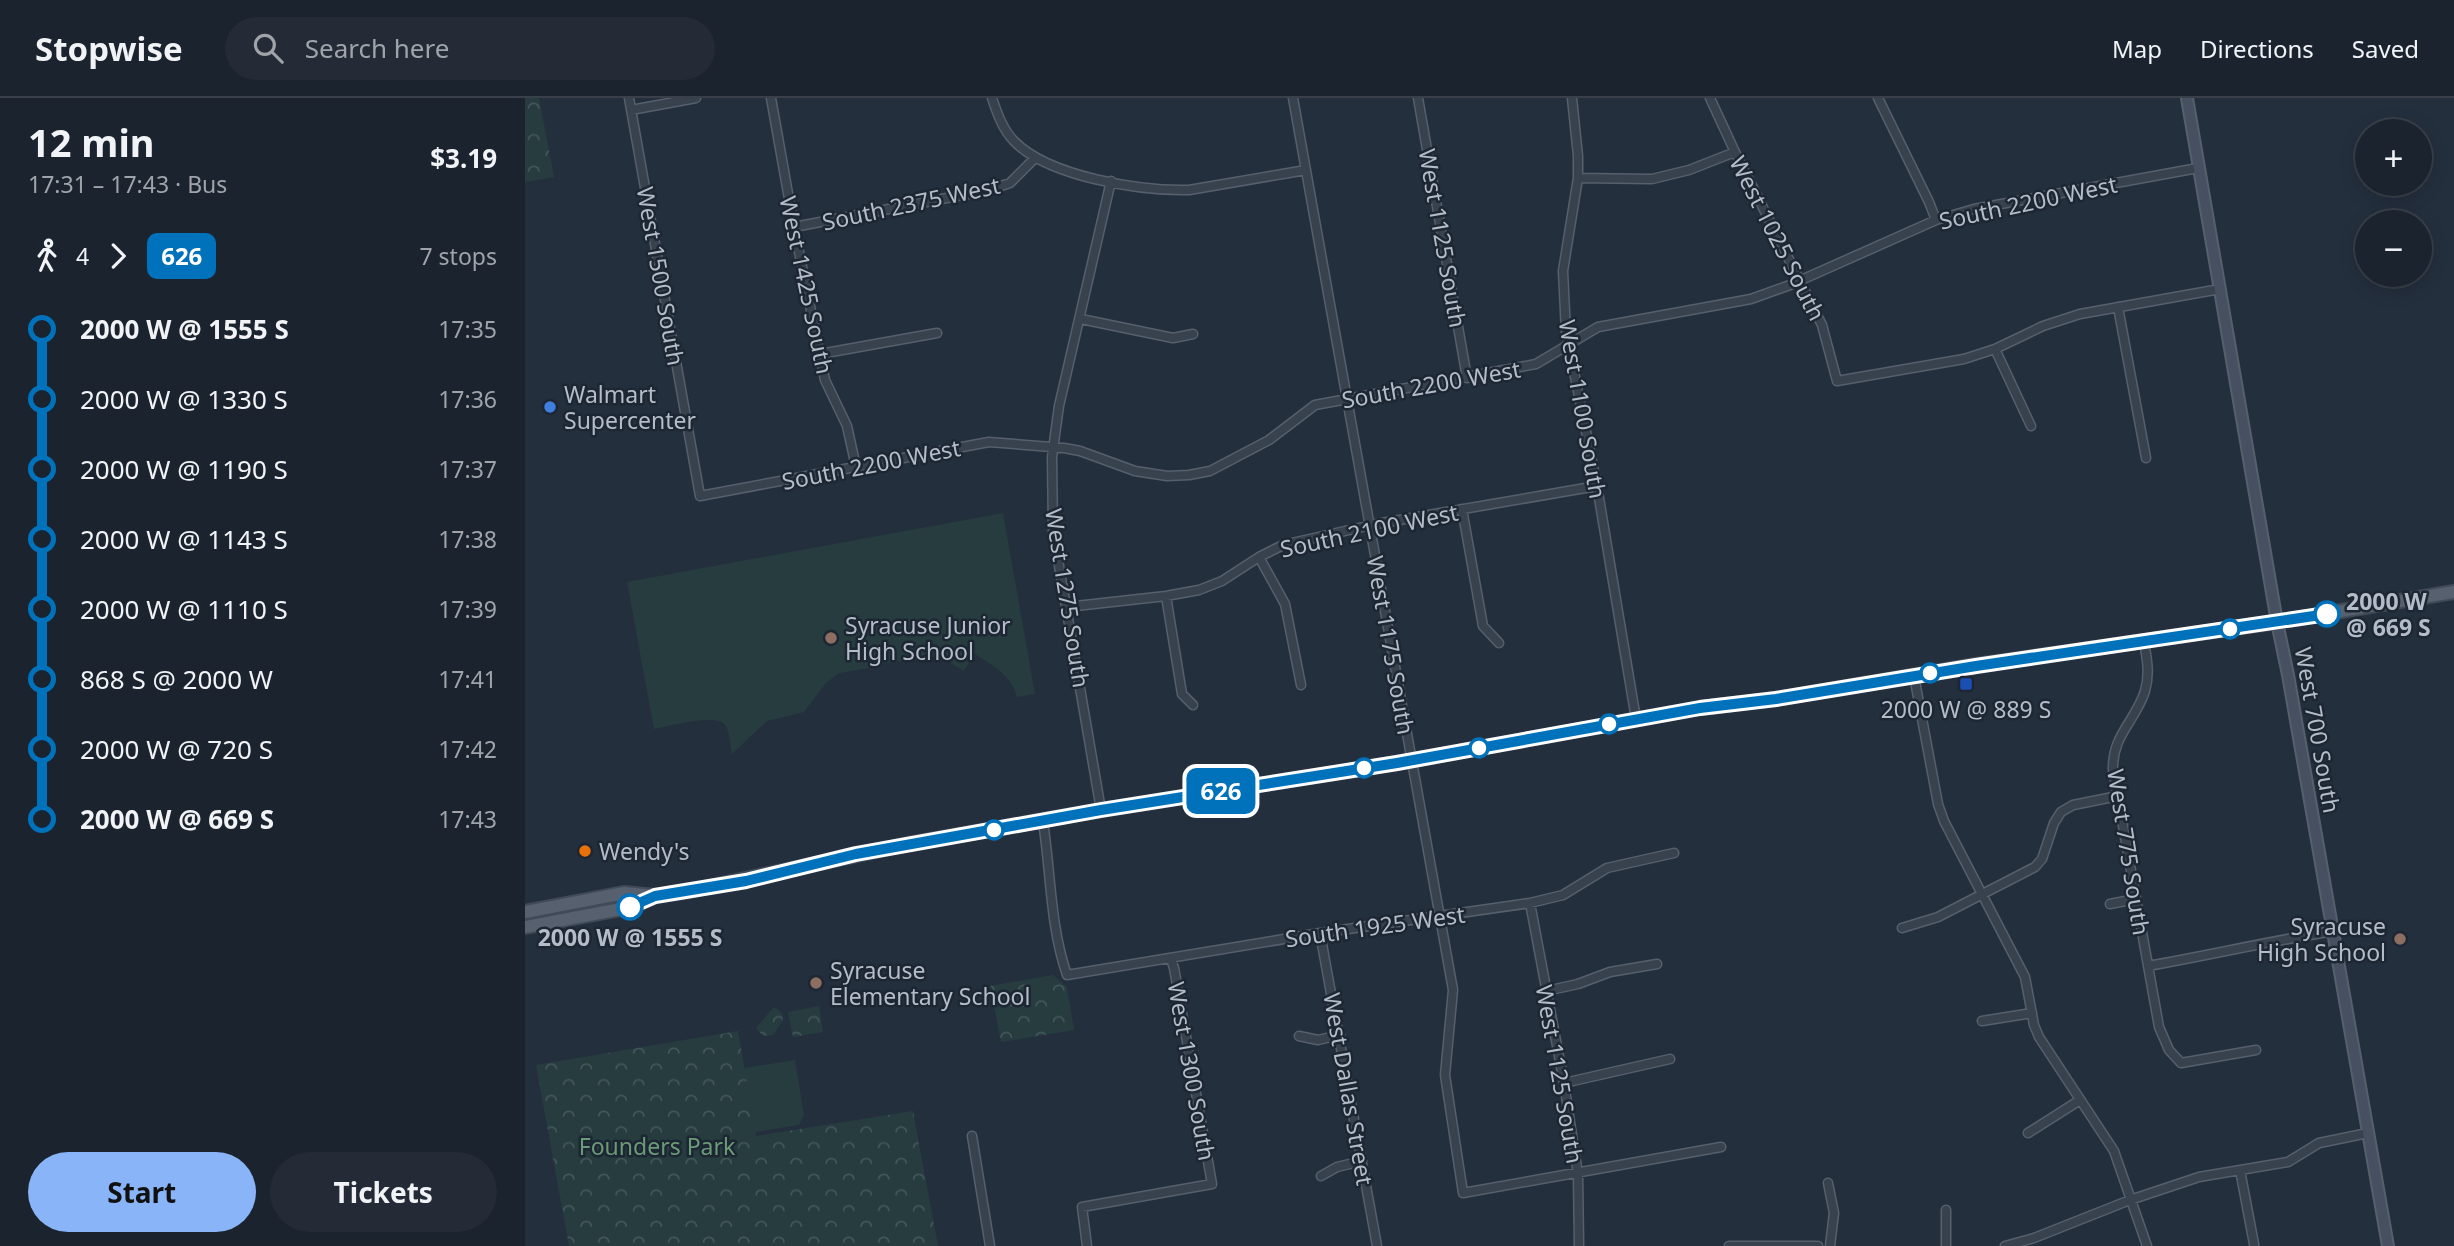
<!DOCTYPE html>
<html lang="en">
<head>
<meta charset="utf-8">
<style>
	body { margin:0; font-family:"Noto Sans",sans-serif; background:#242b36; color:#f1f3f6; height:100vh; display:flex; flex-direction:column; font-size:26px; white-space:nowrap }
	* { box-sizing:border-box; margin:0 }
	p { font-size:23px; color:#a0a4aa }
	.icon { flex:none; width:38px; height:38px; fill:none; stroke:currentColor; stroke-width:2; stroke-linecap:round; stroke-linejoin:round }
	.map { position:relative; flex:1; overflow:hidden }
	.sheet { display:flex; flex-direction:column; background:#1b232e; width:525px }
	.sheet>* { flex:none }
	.badge { padding:0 14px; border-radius:10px; font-size:24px; line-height:46px }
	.controls { position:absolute; left:1830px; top:21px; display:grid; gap:14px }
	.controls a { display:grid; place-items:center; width:77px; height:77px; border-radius:50%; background:#1b232e; box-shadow:0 4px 18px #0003,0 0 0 2px #39404a; font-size:35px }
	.map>.badge { position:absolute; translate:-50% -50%; box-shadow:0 0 0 4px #fff }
	.legs { display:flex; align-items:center; gap:10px; height:77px; padding:0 28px; font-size:23px }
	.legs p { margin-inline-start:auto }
	.summary { display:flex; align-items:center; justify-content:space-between; height:119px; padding:0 28px }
	h1 { font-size:38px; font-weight:700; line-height:52px }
	.primary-button { display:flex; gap:14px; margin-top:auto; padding:14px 28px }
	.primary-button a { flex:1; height:80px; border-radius:42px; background:#8ab4f8; color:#111; font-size:28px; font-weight:700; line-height:80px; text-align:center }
	.primary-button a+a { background:#242b36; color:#f1f3f6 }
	ul { padding:0 28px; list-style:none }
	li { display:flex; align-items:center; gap:24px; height:70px; font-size:26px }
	li i { display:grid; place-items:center; width:10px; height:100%; margin:0 9px; background:currentColor }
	li i::after { content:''; width:18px; height:18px; margin:-9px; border:5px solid; border-radius:50%; background:#1b232e }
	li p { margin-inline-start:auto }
	li:first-child i { background:linear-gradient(#0000 50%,currentColor 0) }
	li:last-child i { background:linear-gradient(currentColor 50%,#0000 0) }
	header { display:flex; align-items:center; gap:42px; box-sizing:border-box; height:98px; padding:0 35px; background:#1b232e; border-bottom:2px solid #39404a }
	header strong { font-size:33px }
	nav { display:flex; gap:38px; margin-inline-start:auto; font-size:24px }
	.search { width:490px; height:63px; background:#242b36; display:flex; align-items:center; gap:18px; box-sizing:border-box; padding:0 24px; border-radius:38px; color:#a0a4aa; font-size:26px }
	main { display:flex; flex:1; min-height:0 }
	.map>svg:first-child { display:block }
	.green { fill:#263c3f }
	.park { fill:url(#park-crowns) }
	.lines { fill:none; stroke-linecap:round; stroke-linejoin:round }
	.street-casing { stroke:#565f6c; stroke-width:11 }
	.secondary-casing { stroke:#565f6c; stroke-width:14 }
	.primary-casing { stroke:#414a57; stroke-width:16 }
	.street { stroke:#38414e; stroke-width:8 }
	.secondary { stroke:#465061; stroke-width:10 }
	.primary { stroke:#56606e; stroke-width:12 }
	.line-1-casing { stroke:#fff; stroke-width:16 }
	.line-1 { stroke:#0072bc; stroke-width:10 }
	.shop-dot { fill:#3f7fe0; stroke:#1d2633; stroke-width:2.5 }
	.stop-1-dot { fill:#fff; stroke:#0072bc; stroke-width:3.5 }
	.education-dot { fill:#8d6e63; stroke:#1d2633; stroke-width:2.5 }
	.transit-dot { fill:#1a4fb4; stroke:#1d2633; stroke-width:2.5 }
	.food-dot { fill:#e8710a; stroke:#1d2633; stroke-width:2.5 }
	.labels { text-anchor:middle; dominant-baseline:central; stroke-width:5; stroke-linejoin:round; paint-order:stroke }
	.street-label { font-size:23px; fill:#b4bcc9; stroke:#1d2633 }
	.poi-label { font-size:23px; fill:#b4bcc9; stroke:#1d2633; text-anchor:start }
	.stop-label { font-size:23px; font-weight:bold; fill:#b4bcc9; stroke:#1d2633; text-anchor:start }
	.park-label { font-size:23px; fill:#6b9a76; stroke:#1d2633 }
</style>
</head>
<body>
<header>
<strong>Stopwise</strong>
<div class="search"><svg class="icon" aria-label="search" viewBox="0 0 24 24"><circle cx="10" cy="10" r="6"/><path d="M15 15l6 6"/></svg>Search here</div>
<nav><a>Map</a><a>Directions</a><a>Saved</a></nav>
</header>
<main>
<section class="sheet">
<div class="summary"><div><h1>12 min</h1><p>17:31 – 17:43 · Bus</p></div><b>$3.19</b></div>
<div class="legs"><svg class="icon" aria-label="walk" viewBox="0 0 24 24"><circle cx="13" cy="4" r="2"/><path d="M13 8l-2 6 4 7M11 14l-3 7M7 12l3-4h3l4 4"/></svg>4<svg class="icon" aria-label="forward" viewBox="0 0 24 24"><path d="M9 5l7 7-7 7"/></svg><b class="badge" style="background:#0072bc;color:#fff">626</b><p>7 stops</p></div>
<ul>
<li><i style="color:#0072bc"></i><b>2000 W @ 1555 S</b><p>17:35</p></li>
<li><i style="color:#0072bc"></i><span>2000 W @ 1330 S</span><p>17:36</p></li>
<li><i style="color:#0072bc"></i><span>2000 W @ 1190 S</span><p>17:37</p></li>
<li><i style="color:#0072bc"></i><span>2000 W @ 1143 S</span><p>17:38</p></li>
<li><i style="color:#0072bc"></i><span>2000 W @ 1110 S</span><p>17:39</p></li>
<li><i style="color:#0072bc"></i><span>868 S @ 2000 W</span><p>17:41</p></li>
<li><i style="color:#0072bc"></i><span>2000 W @ 720 S</span><p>17:42</p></li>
<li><i style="color:#0072bc"></i><b>2000 W @ 669 S</b><p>17:43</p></li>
</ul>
<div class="primary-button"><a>Start</a><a>Tickets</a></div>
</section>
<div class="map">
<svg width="1929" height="1148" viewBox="0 0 1929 1148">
	<defs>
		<pattern id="park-crowns" width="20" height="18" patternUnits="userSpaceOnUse" patternTransform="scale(1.75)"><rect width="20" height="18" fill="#263c3f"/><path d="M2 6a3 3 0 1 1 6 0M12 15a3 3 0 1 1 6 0" fill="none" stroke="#435659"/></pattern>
	</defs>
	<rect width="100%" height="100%" fill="#242f3e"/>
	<!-- green -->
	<path class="green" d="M478 415 510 596 492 599C487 578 467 567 450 556L439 573 419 561 409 559 347 567 344 570 314 575 301 585 279 614 242 623 207 656C205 648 205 636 201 628 193 614 143 629 129 631L102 484Z
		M270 962 279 1017 274 1027 230 1034 219 970Z"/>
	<!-- park -->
	<path class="park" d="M0 0H14L29 79 0 84Z
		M528 877 542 889 549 932 476 944 465 888Z
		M294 908 298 934 268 939 263 914Z
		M249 909 257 915 258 922 248 937 238 938 231 930Z
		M213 933 231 1038 388 1013 413 1148H44L11 967Z"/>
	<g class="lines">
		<defs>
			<path id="street" d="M104 0 175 398 464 344 539 350 555 353 610 373 642 378 664 377 685 373 744 342 790 307 1011 266 1073 229 1226 201 1265 187 1411 122 1449 111 1673 70
				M246 0 269 129 300 282 322 328 331 369
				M467 0C472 15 478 32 489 43 524 79 615 93 664 92L781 72
				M768 0 928 892 920 977 938 1095 1196 1049
				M893 0 942 280
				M1047 0 1053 58V80L1038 173 1041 234 1072 388 1111 621
				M1185 0 1210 54 1297 227 1312 283 1439 261 1470 251 1518 228 1555 216 1695 191
				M1353 0 1404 104 1411 122
				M106 12 171 0
				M1053 80 1127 81 1164 72 1210 54
				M269 129 464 92 485 85 510 60
				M1593 209 1621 360
				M556 221 648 240 668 236
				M1470 251 1506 328
				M295 256 412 235
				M937 411 958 528 974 545
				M734 459 760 506 776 587
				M641 498 657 596 668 607
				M542 509 641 498 674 492 697 483 734 459 758 447 851 426 1072 388
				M1619 544C1622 561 1625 576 1620 593 1610 624 1587 637 1588 672L1634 929 1644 952 1656 965 1731 952
				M1389 578 1413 706 1419 723 1500 879 1509 927 1514 939 1589 1053 1622 1148
				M576 712 528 433 527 359 534 308 586 83
				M518 724C526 775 525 828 542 877L795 835 1005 805 1038 797 1082 770 1149 755
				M1005 805 1039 985 1053 1076 1054 1148
				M1585 806 1611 801
				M1377 830 1413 819 1510 769 1517 761 1529 725 1536 714 1548 707 1593 698
				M795 835 852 1148
				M1623 868C1685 857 1746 843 1808 833
				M1021 893 1053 886 1085 874 1132 866
				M1457 923 1507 915
				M774 938 793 942 815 937
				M1039 985 1145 961
				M1503 1035 1555 1002
				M447 1038 465 1148
				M1715 1072 1729 1146
				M796 1078 812 1069 837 1063
				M1303 1085 1309 1115 1305 1148
				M562 1148 557 1109 687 1086 649 870 646 861
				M1204 1148H1293
				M1421 1148V1112
				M1480 1148 1509 1140 1605 1102 1674 1079 1763 1064 1794 1045 1843 1035"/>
			<path id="secondary" d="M1662 0 1752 524 1763 577 1863 1148"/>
			<path id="primary" d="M0 814 99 795 130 798 165 793 383 746 576 712 872 665 1175 610 1251 601 1451 567 1752 524 1929 494
				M0 829 101 810 129 799"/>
		</defs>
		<!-- street casing -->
		<use href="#street" class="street-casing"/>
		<!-- secondary casing -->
		<use href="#secondary" class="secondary-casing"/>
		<!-- primary casing -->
		<use href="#primary" class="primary-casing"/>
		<!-- street -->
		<use href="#street" class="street"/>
		<!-- secondary -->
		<use href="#secondary" class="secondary"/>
		<!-- primary -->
		<use href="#primary" class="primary"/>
	</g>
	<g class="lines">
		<defs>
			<path id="line-1" d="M105 809 130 798 221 783 331 756 576 712 872 665 1175 610 1251 601 1451 568 1802 516"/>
		</defs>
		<!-- line-1 casing -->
		<use href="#line-1" class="line-1-casing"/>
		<!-- line-1 -->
		<use href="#line-1" class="line-1"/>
	</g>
	<!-- markers -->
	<circle class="shop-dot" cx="25" cy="309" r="7"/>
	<g class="stop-1-dot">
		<circle cx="1802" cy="516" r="12"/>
		<circle cx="1705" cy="531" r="9"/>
		<circle cx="1405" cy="575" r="9"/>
		<circle cx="1084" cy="626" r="9"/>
		<circle cx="954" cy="650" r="9"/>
		<circle cx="839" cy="670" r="9"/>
		<circle cx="469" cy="732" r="9"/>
		<circle cx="105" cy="809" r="12"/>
	</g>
	<g class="education-dot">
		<circle cx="306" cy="540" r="7"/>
		<circle cx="1875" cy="841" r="7"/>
		<circle cx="291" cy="885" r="7"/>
	</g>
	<rect class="transit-dot" x="1434" y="579" width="14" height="14" rx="3.5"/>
	<circle class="food-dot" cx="60" cy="753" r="7"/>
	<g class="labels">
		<!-- street labels -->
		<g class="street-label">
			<text transform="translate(1503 104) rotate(-12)">South 2200 West</text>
			<text transform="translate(386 105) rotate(-12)">South 2375 West</text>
			<text transform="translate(918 140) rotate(80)">West 1125 South</text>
			<text transform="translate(1253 140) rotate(63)">West 1025 South</text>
			<text transform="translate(136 178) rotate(80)">West 1500 South</text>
			<text transform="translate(282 187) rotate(78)">West 1425 South</text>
			<text transform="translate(906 286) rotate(-10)">South 2200 West</text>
			<text transform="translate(1058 311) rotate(80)">West 1100 South</text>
			<text transform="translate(346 366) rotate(-11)">South 2200 West</text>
			<text transform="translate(844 432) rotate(-12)">South 2100 West</text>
			<text transform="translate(543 500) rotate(81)">West 1275 South</text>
			<text transform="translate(866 547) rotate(80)">West 1175 South</text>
			<text transform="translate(1793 632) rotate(80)">West 700 South</text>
			<text transform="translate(1604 754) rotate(81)">West 775 South</text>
			<text transform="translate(850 828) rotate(-8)">South 1925 West</text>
			<text transform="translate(667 973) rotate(80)">West 1300 South</text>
			<text transform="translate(1035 976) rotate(80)">West 1125 South</text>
			<text transform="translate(824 991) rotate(80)">West Dallas Street</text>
		</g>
		<!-- poi labels -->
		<g class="poi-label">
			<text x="39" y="296">Walmart<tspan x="39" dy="26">Supercenter</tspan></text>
			<text x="320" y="527">Syracuse Junior<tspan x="320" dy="26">High School</tspan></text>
			<text x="1441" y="611" text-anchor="middle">2000 W @ 889 S</text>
			<text x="74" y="753">Wendy's</text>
			<text x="1861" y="828" text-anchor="end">Syracuse<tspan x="1861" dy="26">High School</tspan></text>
			<text x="305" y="872">Syracuse<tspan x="305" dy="26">Elementary School</tspan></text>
		</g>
		<!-- stop labels -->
		<g class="stop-label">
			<text x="1821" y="503">2000 W<tspan x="1821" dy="26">@ 669 S</tspan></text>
			<text x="105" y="839" text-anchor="middle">2000 W @ 1555 S</text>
		</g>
		<!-- park labels -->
		<g class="park-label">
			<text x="132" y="1048">Founders Park</text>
		</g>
	</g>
</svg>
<div class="controls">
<a>+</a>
<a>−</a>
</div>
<b class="badge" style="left:696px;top:693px;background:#0072bc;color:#fff">626</b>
</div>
</main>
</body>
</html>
